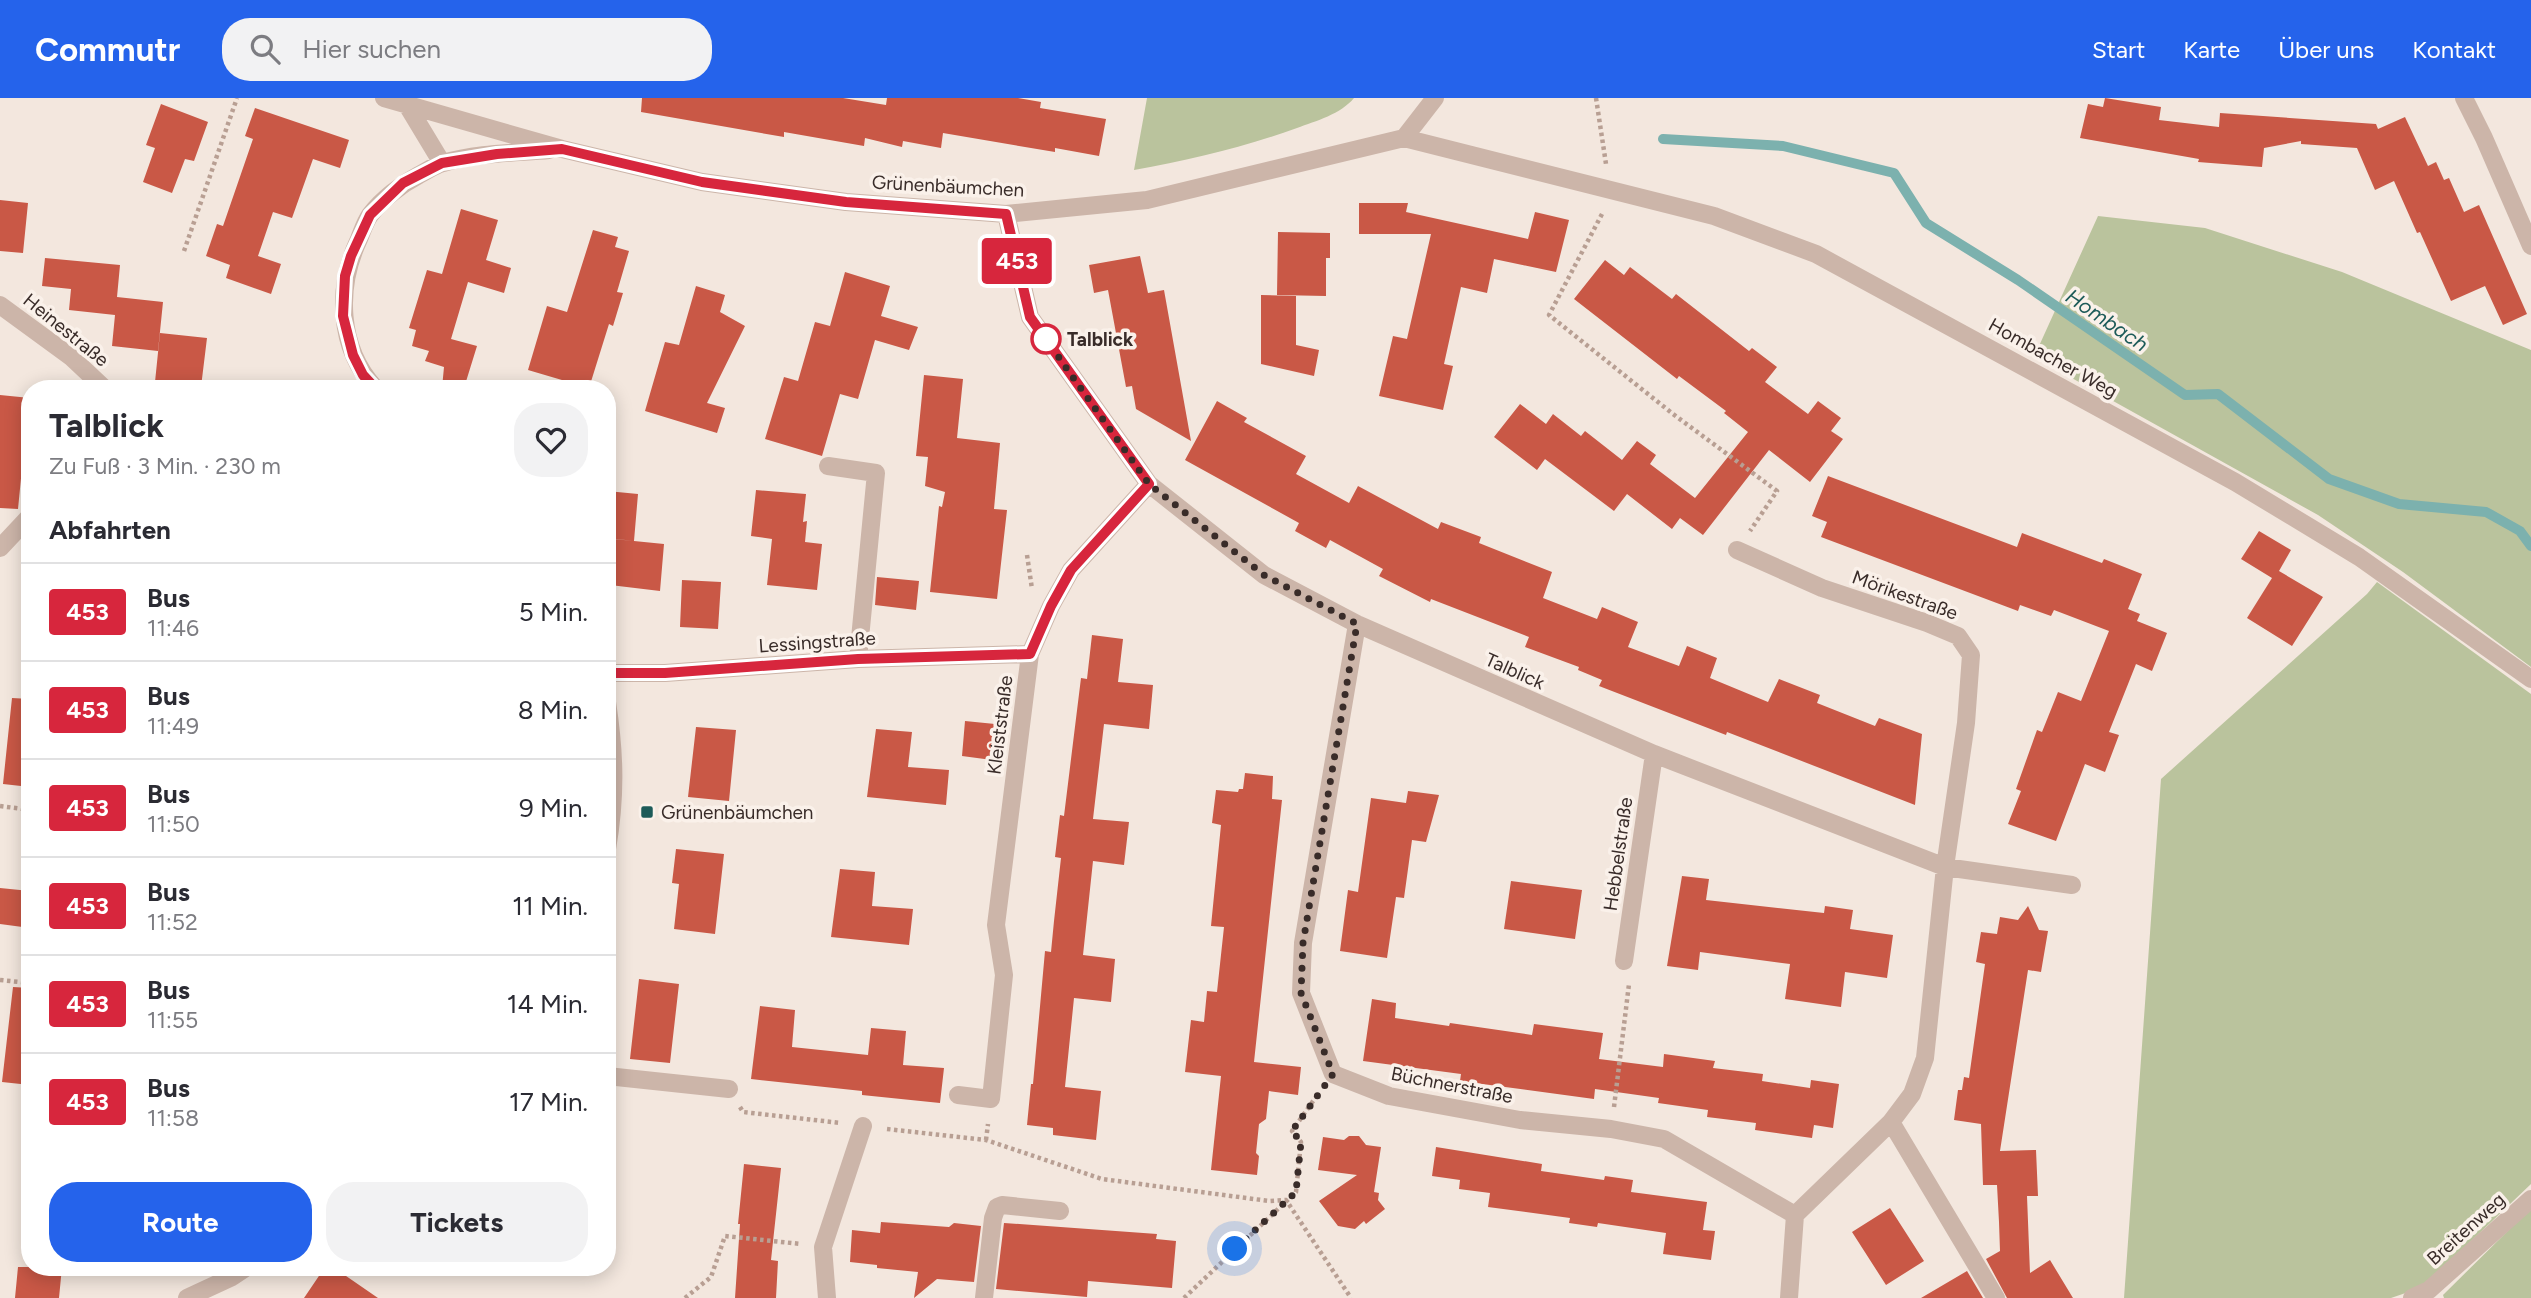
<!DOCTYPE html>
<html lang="de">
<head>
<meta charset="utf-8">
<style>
	body { margin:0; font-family:Figtree,sans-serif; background:#f2f2f3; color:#2b2b33; height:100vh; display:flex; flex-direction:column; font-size:26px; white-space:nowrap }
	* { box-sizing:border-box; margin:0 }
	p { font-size:23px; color:#7c7c81 }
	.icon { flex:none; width:38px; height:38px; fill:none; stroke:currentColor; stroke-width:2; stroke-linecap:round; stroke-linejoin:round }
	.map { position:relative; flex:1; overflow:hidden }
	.sheet { position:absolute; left:21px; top:282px; width:595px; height:896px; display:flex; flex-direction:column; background:#fff; border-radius:28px; box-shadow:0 4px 18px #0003 }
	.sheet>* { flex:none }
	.badge { padding:0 14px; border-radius:5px; font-size:24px; line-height:46px }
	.you { position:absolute; width:35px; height:35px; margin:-18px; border:5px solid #fff; border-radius:50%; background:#1a73e8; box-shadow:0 0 0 10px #1a73e833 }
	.map>.badge { position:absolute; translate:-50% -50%; box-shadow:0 0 0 4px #fff }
	h2 { padding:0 28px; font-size:26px; line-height:63px }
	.round { display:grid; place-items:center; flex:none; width:74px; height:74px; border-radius:28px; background:#f2f2f3 }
	.overview { display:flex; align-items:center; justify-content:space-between; height:119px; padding:0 28px }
	h1 { font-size:33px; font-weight:700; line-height:52px }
	.primary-button { display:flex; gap:14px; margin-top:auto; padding:14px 28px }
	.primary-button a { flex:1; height:80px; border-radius:28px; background:#2563eb; color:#fff; font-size:28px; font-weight:700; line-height:80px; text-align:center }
	.primary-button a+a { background:#f2f2f3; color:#2b2b33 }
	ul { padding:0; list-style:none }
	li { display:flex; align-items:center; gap:21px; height:98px; padding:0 28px; border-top:2px solid #e1e1e2 }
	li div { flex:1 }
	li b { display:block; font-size:26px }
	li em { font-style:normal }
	li .badge { min-width:77px; font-weight:700; text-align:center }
	header { display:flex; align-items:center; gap:42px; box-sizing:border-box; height:98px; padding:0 35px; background:#2563eb; color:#fff }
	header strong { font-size:33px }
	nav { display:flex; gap:38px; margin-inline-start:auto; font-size:24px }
	.search { width:490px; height:63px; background:#f2f2f3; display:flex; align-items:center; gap:18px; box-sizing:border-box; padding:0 24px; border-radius:28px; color:#7c7c81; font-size:26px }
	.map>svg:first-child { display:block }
	.green { fill:#bac39d }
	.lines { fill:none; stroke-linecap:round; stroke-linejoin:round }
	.stream { stroke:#7cb1ae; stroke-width:10 }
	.building { fill:#c95846 }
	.path { stroke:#b89f93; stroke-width:4.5; stroke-dasharray:3.5 3.5; stroke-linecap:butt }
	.minor { stroke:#ccb5a9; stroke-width:18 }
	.line-casing { stroke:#fff; stroke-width:16 }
	.line { stroke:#d7263d; stroke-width:10 }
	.walk { stroke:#392c29; stroke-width:7; stroke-dasharray:0 12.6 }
	.stop-dot { fill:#fff; stroke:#d7263d; stroke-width:3.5 }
	.poi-dot { fill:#1d5b59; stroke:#faf1ea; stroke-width:2.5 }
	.labels { text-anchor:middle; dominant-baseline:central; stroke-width:7; stroke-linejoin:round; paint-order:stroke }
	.street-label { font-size:19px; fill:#392c29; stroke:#faf1ea }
	.stop-label { font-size:19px; font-weight:bold; fill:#392c29; stroke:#faf1ea; text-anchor:start }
	.poi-label { font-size:19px; fill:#392c29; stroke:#faf1ea; text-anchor:start }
	.water-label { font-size:21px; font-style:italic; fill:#1d5b59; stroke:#faf1ea }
</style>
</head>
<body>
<header>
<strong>Commutr</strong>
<div class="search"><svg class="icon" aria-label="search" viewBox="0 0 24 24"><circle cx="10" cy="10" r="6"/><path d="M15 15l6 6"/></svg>Hier suchen</div>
<nav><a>Start</a><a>Karte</a><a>Über uns</a><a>Kontakt</a></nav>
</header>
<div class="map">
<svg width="2531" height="1200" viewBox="0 0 2531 1200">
	<rect width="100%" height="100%" fill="#f3e7de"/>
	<!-- green -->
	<path class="green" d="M1147 0H1354C1341 16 1316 23 1297 30 1244 49 1190 62 1134 72Z
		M2098 118 2205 130 2342 174 2531 252V569L2403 474 2318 417 2034 259Z
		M2377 484 2531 596V1086L2423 1189 2391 1200H2124L2161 681 2367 496Z
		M2531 1110V1200H2444L2443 1197Z"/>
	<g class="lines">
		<!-- stream -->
		<path class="stream" d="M1663 41 1783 48 1894 75 1926 125 2018 182 2185 297 2218 296 2329 381 2399 406 2486 414 2520 433 2531 448"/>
	</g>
	<!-- building -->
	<path class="building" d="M642 0H843L886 7 887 0H1018L1041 4 1040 10 1106 21 1099 58 1055 50V54L943 35 941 50 903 43 902 49 865 40 864 48 784 34V39L641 14Z
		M2105 0 2161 9 2159 22 2219 29 2220 15 2376 26 2378 31 2405 19 2428 68 2436 64 2444 82 2449 80 2464 114 2479 107 2527 216 2503 227 2485 188 2451 203 2420 134 2417 135 2394 83 2375 92 2357 50 2301 46V43L2264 50 2262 69 2198 64 2199 61 2080 40 2088 6 2103 9Z
		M161 6 208 24 194 63 185 61 172 95 143 84 155 50 146 47Z
		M255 10 349 42 340 70 313 61 292 120 273 114 258 158 281 166 271 196 226 180 230 167 206 158 217 126 223 128 253 41 245 38Z
		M0 102 28 105 23 155 0 153Z
		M1359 105H1408L1406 114 1528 141 1535 114 1569 122 1556 174 1494 161 1487 195 1461 189 1444 266 1453 268 1443 312 1379 298 1393 238 1407 241 1431 136H1359Z
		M461 111 498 122 486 162 511 170 504 195 468 184 451 241 477 248 464 290H442L444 269 425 263 429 253 412 248 416 232 409 230 427 172 442 176Z
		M593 132 618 139 615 149 629 153 617 194 623 195 613 228 609 226 589 290 528 272 547 208 567 214Z
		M1278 134 1330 135V160H1326V198L1277 197Z
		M1140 158 1148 195 1164 192 1191 343 1136 311 1132 288 1126 289 1108 192 1094 195 1089 167Z
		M45 160 120 167 117 199 163 204 158 253 112 248 115 217 69 212 71 191 42 188Z
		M1605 162 1624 177 1630 169 1672 201 1676 196 1749 253 1752 250 1777 269 1765 284 1808 316 1818 303 1841 320 1831 333 1843 341 1810 384 1769 352 1703 437 1680 420 1672 431 1627 396 1614 413 1545 361 1537 372 1494 339 1520 306 1546 326 1553 316 1581 338 1585 333 1622 362 1637 343 1656 357 1650 366 1695 400 1748 334 1724 315 1726 313 1679 278 1677 281 1574 201Z
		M845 174 890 188 881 218 918 229 909 252 875 242 858 301 840 296 822 358 765 341 784 279 798 283 815 224 830 228Z
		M696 188 725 197 720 214 745 228 707 305 725 310 717 335 645 313 665 244 679 247Z
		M1261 197 1296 198V247L1319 252 1314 278 1261 266Z
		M160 235 207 240 201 289 155 284Z
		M924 277 963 281 957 340 1000 345 994 411 1007 412 997 501 930 494 939 408 942 409 945 394 925 388 928 359 916 358Z
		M0 297 30 300V329L26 360H23L18 411 0 410Z
		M1217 303 1247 320 1244 324 1306 358 1296 376 1349 405 1358 388 1438 431 1441 424 1481 439 1479 445 1552 474 1543 500 1597 521 1602 509 1638 524 1628 549 1679 568 1687 548 1717 560 1710 580 1768 604 1779 581 1820 597 1817 605 1875 628 1879 620 1922 636 1915 707 1727 634 1726 637 1599 588 1602 582 1578 572 1579 569 1525 549 1529 539 1431 501 1430 504 1379 478 1383 471 1330 442 1326 450 1295 433 1299 425 1185 362Z
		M1828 378 2017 449 2022 435 2102 465 2104 461 2142 476 2128 511 2140 516 2137 523 2167 535 2152 573 2136 566 2109 634 2119 637 2105 674 2085 666 2056 743 2008 726 2021 693 2016 691 2037 632 2042 634 2058 594 2081 603 2109 533 2054 512 2051 518 2020 507 2018 513 1821 439 1827 424 1812 418Z
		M756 392 806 396 803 424 807 423 805 444 822 446 817 492 767 487 772 441 751 438Z
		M607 393 638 396 634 443 607 440Z
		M2259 433 2291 452 2279 473 2323 499 2292 548 2247 520 2272 480 2241 461Z
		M614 441 664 446 660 493 610 487Z
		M877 479 919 483 916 512 875 507Z
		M682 482 721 484 718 531 680 529Z
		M1092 537 1123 541 1118 584 1153 587 1149 631 1104 626 1093 721 1129 724 1124 767 1093 763 1083 857 1115 861 1111 904 1074 900 1065 989 1101 993 1096 1042 1053 1037V1030L1027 1027 1031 986H1033L1045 853 1051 854 1054 823 1061 760 1055 759 1060 717 1064 718 1081 580 1087 581Z
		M12 600 30 601V689L3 686Z
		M965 623 995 626 992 662 962 658Z
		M696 629 736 632 729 703 688 699Z
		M876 631 912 634 908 669 949 672 946 707 867 699Z
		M1245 675 1273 678 1272 701 1282 702 1254 964 1301 969 1298 997 1269 993 1266 1021 1259 1026 1256 1055 1259 1058 1257 1077 1211 1072 1221 978 1185 974 1191 922 1204 924 1207 893 1217 894 1224 829 1211 828 1221 727 1212 725 1216 692 1238 694 1239 691H1243Z
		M1408 693 1439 697 1426 744 1412 742 1404 800 1396 799 1387 860 1340 853 1348 792 1358 794 1371 700 1406 705Z
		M676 751 724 756 715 836 674 831 679 786 672 785Z
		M840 771 875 774 872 808 913 811 909 847 831 839Z
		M1682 778 1709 781 1706 802 1824 815 1825 808 1853 812 1850 831 1893 837 1887 880 1845 874 1841 909 1785 901 1790 866 1700 854 1698 872 1667 868Z
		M1511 783 1582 792 1575 841 1504 831Z
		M0 790 30 793V830L0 826Z
		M2028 808 2039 832 2048 833 2041 874 2028 872 2000 1053 2036 1052 2038 1098H2027L2030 1175 2050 1162 2073 1200H2007L1986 1161 2000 1153 1999 1124 1997 1087H1983L1981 1026 1954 1022 1958 992H1962L1964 979 1969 980 1985 866 1976 864 1981 834 1997 836 2000 819 2018 822Z
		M639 881 679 886 670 965 630 961Z
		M13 889 30 890V987L2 984Z
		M1372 901 1396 905 1395 920 1449 928 1450 925 1532 937 1534 926 1603 935 1599 961 1663 969 1664 956 1715 963 1713 970 1763 976 1762 983 1810 990 1811 982 1839 986 1833 1030 1814 1027 1812 1040 1755 1032 1756 1025 1707 1019 1708 1012 1658 1005 1659 1000 1595 991 1594 1001 1460 983 1461 976 1363 963Z
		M760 908 795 912 792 949 868 957 871 930 906 933 903 967 944 970 940 1005 862 997V993L751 981Z
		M1349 1038H1359L1366 1047 1381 1049 1374 1094 1379 1095 1378 1102 1385 1111 1366 1126 1364 1123 1355 1131 1338 1128 1319 1103 1357 1077 1318 1072 1323 1039 1344 1042Z
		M1436 1049 1542 1066 1541 1073 1604 1082 1605 1078 1633 1082 1631 1094 1707 1104 1703 1132 1715 1133 1711 1162 1663 1156 1666 1135 1598 1125 1597 1129 1569 1125 1570 1120 1488 1109 1490 1095 1459 1091 1460 1082 1432 1078Z
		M744 1066 781 1070 771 1162 778 1163 776 1200H735L740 1126H738Z
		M1890 1110 1924 1163 1886 1187 1852 1134Z
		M881 1124 949 1129 954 1125 981 1128 974 1184 937 1181 914 1200 918 1174 877 1170V1167L850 1164 852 1132 880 1135Z
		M1004 1125 1157 1136 1156 1141 1176 1143 1172 1190 1088 1183 1087 1199 996 1191Z
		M18 1169H62L59 1200H15Z
		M325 1169H333L378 1200H304Z
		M1967 1173 1983 1200H1921Z"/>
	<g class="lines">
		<!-- path -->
		<path class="path" d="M1596 0 1606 66
			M1602 116 1549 217 1673 316 1777 393 1750 433
			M184 153 237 0
			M1027 457 1032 491
			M0 708 30 712
			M0 882 30 885
			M740 1009 743 1014 841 1025
			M1614 1009 1629 886
			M887 1031 986 1042 1102 1081 1269 1103 1286 1102 1351 1200
			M986 1042 988 1026
			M685 1200 711 1179 725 1138 801 1146
			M1184 1200 1296 1094 1301 1044 1292 1033 1318 996"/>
		<!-- minor -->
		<path class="minor" d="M384 0 562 51 702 84 846 104 1006 116 1147 102 1404 40 1714 118 1816 156 2235 384 2359 459 2531 581
			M2464 0 2484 40 2531 148
			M407 7 442 65
			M1404 40 1435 0
			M1006 116 1030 219 1149 386 1264 477 1357 526 1654 656 1945 769 2072 787
			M0 207 71 259 104 290
			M375 290C338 249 336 190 359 141 362 134 365 124 370 117 382 101 402 86 419 77 427 73 435 67 443 65 477 55 514 55 549 52
			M828 368 876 375 858 561
			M0 450 30 418
			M1737 452 1822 490 1927 525 1958 538 1971 557 1966 625 1945 769 1925 960 1912 996 1891 1024 1795 1117 1789 1200
			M1357 526 1303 845 1301 895 1333 976 1389 998 1520 1022 1611 1031 1664 1041 1795 1117
			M607 575H665L858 561 1030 556
			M607 604C615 656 616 699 607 751
			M1624 863 1654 656
			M607 978 729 991
			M958 997 991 1001 1004 877 996 827 1030 556 1051 508 1071 472 1149 386
			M1891 1024 1996 1200
			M187 1200 232 1179 247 1169
			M827 1200 823 1149 863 1028
			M984 1200 993 1120 997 1109 1002 1107 1060 1113
			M2412 1200 2429 1192 2531 1101"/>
	</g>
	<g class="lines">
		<defs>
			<path id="line" d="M375 290 363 277 353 257 343 218 345 178 351 158 370 117 403 85 442 65 497 56 562 51 702 84 846 104 1006 116 1030 219 1149 386 1071 472 1051 508 1030 556 858 561 665 575H607"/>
		</defs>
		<!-- line casing -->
		<use href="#line" class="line-casing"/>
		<!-- line -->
		<use href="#line" class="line"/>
		<!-- walk -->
		<path class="walk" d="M1046 241 1045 240 1149 386 1264 477 1357 526 1303 845 1301 895 1333 976 1292 1033 1301 1044 1296 1094 1235 1151"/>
	</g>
	<!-- markers -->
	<circle class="stop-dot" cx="1046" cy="241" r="14"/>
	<rect class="poi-dot" x="640" y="707" width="14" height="14" rx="3.5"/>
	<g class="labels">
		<!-- street labels -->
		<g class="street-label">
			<text transform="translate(948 88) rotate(3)">Grünenbäumchen</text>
			<text transform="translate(66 232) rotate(39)">Heinestraße</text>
			<text transform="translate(2053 260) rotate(29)">Hombacher Weg</text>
			<text transform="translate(1905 497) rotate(20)">Mörikestraße</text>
			<text transform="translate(817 544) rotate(-4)">Lessingstraße</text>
			<text transform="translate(1515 573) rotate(24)">Talblick</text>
			<text transform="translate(1000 627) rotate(-83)">Kleiststraße</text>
			<text transform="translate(1618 756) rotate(-82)">Hebbelstraße</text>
			<text transform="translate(1452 987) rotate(11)">Büchnerstraße</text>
			<text transform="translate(2466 1131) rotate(-42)">Breitenweg</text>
		</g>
		<!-- stop labels -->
		<g class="stop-label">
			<text x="1067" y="241">Talblick</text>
		</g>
		<!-- poi labels -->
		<g class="poi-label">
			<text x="661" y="714">Grünenbäumchen</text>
		</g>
		<!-- water labels -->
		<g class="water-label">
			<text transform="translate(2107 222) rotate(34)">Hombach</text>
		</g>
	</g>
</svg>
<div class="you" style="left:1235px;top:1151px"></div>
<b class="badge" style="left:1017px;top:163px;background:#d7263d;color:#fff">453</b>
<section class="sheet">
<div class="overview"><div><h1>Talblick</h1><p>Zu Fuß · 3 Min. · 230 m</p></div><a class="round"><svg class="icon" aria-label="heart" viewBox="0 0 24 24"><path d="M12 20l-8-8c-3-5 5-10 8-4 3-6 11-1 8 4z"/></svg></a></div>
<h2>Abfahrten</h2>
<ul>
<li><span class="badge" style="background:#d7263d;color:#fff">453</span><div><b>Bus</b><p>11:46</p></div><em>5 Min.</em></li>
<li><span class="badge" style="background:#d7263d;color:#fff">453</span><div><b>Bus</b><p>11:49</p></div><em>8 Min.</em></li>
<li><span class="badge" style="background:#d7263d;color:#fff">453</span><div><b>Bus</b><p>11:50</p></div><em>9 Min.</em></li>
<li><span class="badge" style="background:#d7263d;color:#fff">453</span><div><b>Bus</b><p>11:52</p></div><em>11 Min.</em></li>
<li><span class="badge" style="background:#d7263d;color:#fff">453</span><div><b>Bus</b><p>11:55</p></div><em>14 Min.</em></li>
<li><span class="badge" style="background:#d7263d;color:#fff">453</span><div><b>Bus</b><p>11:58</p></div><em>17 Min.</em></li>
</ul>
<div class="primary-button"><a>Route</a><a>Tickets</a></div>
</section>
</div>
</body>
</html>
